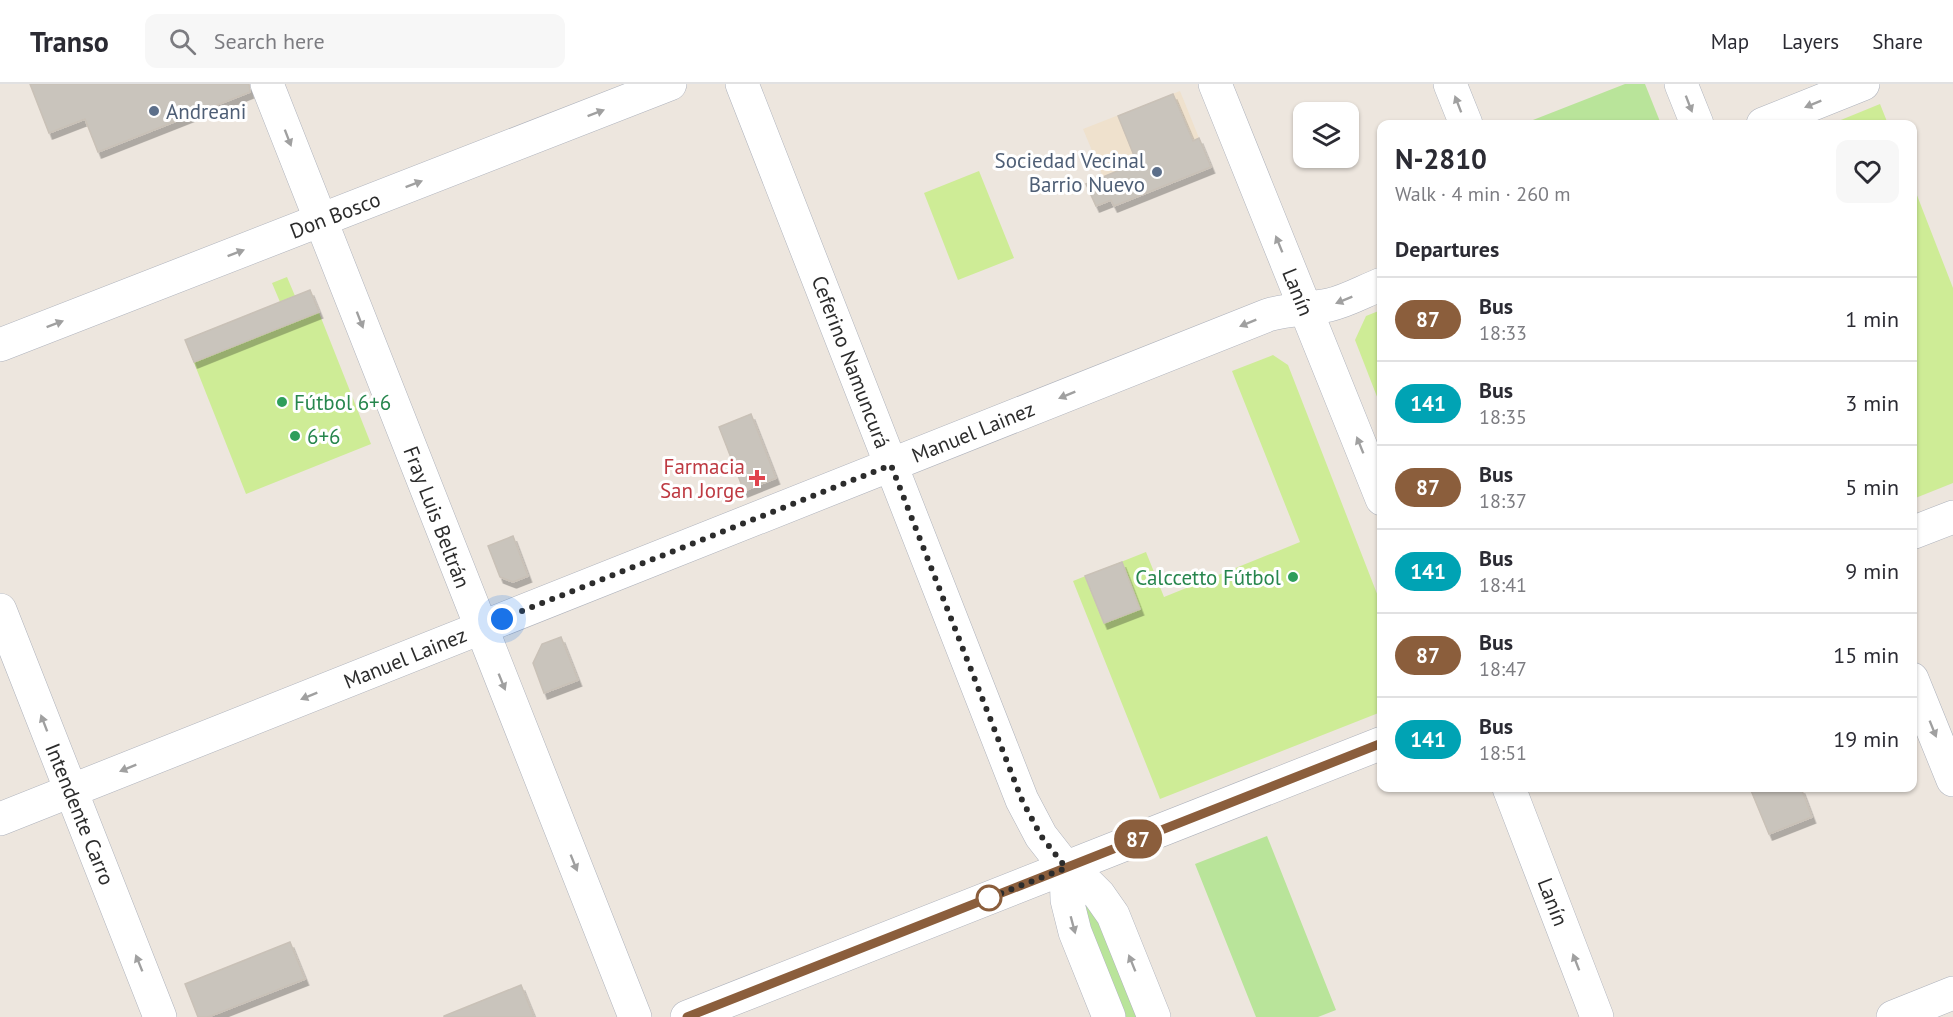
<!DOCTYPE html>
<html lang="en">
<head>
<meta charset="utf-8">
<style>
	body { margin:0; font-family:"PT Sans",sans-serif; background:#f7f7f7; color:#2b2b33; height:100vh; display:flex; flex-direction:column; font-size:22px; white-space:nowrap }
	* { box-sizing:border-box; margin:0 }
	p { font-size:20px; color:#7c7c81 }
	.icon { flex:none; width:33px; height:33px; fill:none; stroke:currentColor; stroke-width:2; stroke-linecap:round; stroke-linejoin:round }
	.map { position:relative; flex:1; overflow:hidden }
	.panel { position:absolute; left:1377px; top:36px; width:540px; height:672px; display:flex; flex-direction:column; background:#fff; border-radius:12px; box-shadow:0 2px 4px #0004 }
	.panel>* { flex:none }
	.badge { padding:0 12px; border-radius:20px; font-size:21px; line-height:39px }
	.tools { position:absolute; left:1293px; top:18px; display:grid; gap:12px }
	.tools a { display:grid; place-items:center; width:66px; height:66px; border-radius:12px; background:#fff; box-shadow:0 2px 4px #0004; font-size:30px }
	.you { position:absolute; width:30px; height:30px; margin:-15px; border:4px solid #fff; border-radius:50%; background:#1a73e8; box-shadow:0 0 0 9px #1a73e833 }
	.map>.badge { position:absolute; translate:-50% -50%; box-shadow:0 0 0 3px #fff }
	h2 { padding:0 18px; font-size:22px; line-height:54px }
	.round { display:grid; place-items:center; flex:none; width:63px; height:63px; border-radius:12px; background:#f7f7f7 }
	.summary { display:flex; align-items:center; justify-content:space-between; height:102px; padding:0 18px }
	h1 { font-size:28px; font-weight:600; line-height:45px }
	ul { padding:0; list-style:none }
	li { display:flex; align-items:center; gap:18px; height:84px; padding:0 18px; border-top:2px solid #e1e1e2 }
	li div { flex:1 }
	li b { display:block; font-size:22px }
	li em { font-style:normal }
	li .badge { min-width:66px; font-weight:700; text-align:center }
	header { display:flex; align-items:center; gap:36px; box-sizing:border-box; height:84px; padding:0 30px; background:#fff; border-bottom:2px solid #e1e1e2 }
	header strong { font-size:28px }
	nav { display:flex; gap:33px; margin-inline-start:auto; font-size:21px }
	.search { width:420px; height:54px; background:#f7f7f7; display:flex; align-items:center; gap:15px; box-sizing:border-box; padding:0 21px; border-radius:12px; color:#7c7c81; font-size:22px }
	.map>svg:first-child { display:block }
	.education { fill:#efe1cd }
	.green { fill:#b9e49a }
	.pitch { fill:#ceec96 }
	.building { fill:#c9c4bc; stroke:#c9c1b7; stroke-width:1.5; filter:url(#shadow) }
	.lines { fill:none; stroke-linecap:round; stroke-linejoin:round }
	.minor-casing { stroke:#aeb2bc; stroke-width:34 }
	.minor { stroke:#fff; stroke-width:33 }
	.oneway { fill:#a0a0a0 }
	.line-casing { stroke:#fff; stroke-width:14 }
	.line { stroke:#8b5e3c; stroke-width:9 }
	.walk { stroke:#2c2c2c; stroke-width:6; stroke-dasharray:0 10.8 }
	.service-dot { fill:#5c6f8a; stroke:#fff; stroke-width:2 }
	.leisure-dot { fill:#2e9e5b; stroke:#fff; stroke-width:2 }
	.health-dot { fill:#e0444e; stroke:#fff; stroke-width:2 }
	.stop-dot { fill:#fff; stroke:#8b5e3c; stroke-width:3 }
	.labels { text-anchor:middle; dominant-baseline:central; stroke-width:6; stroke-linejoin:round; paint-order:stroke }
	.service-label { font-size:21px; fill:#4e5e75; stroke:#fff; text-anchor:start }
	.street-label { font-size:21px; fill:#2c2c2c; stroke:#fff }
	.leisure-label { font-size:21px; fill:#27864d; stroke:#fff; text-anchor:start }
	.health-label { font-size:21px; fill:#be3a42; stroke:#fff; text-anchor:end }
</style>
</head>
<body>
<header>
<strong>Transo</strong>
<div class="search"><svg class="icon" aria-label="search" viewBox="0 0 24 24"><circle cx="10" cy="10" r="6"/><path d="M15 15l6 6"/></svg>Search here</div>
<nav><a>Map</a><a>Layers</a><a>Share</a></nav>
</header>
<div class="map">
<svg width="1953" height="933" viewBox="0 0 1953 933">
	<defs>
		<filter id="shadow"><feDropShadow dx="3.5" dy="6" stdDeviation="0" flood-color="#0004"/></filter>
	</defs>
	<rect width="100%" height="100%" fill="#ede6de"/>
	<!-- education -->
	<path class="education" d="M1180 7 1199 54 1103 93 1083 45Z"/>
	<!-- green -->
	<path class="green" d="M1625 0H1645L1661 40H1523Z
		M1267 752 1336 926 1318 933H1256L1195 780Z
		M1091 820 1143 933H1122L1083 825Z"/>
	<!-- pitch -->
	<path class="pitch" d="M1880 20 1888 40H1831Z
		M979 87 1014 174 958 196 924 109Z
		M1913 101 1953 204V399L1913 415Z
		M287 193 295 212 310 206 371 360 246 410 185 256 280 218 272 199Z
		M1381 226V323L1355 256 1366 232Z
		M1273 271 1288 281 1381 520V628L1160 715 1073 497 1146 468 1164 513 1300 458 1232 287Z"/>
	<!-- building -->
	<path class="building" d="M30 0H249L250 8 98 68 85 35 49 49Z
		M1173 10 1193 57 1199 54 1211 83 1114 122 1111 116 1096 122 1086 100 1137 79 1118 32Z
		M310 206 319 228 194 278 185 256Z
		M751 330 776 394 744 407 719 343Z
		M513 452 528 492 513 498 500 493 488 462Z
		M1122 478 1140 525 1104 539 1085 492Z
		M561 553 578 596 544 609 533 579 542 560Z
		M1750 704H1801L1812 733 1769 750Z
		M290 858 305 895 208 933H198L185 900Z
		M521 901 534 933H444V932Z"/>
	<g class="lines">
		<defs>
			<path id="minor" d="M267 0 635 933
				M742 0 1022 716 1041 752 1066 784 1083 795 1099 811 1113 831 1154 933
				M1215 0 1382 415
				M1450 0 1466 40
				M1681 0 1697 40
				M1763 40 1863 0
				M0 261 670 0
				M1912 449 1953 433
				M0 526 160 933
				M1912 595 1953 696
				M1509 704 1597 933
				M0 735 1268 231C1289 225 1309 225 1329 221 1347 217 1364 207 1382 200
				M1066 784 1067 816 1075 848 1109 933
				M687 933 1382 659
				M1893 933 1953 909"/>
		</defs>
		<!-- minor casing -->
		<use href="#minor" class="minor-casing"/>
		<!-- minor -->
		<use href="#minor" class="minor"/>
	</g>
	<!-- one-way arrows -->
	<defs><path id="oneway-solid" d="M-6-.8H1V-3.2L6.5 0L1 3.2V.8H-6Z" transform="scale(1.5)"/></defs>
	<g class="oneway">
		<use href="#oneway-solid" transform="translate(1458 20) rotate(-111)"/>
		<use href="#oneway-solid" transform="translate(1689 20) rotate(69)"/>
		<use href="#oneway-solid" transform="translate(1813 20) rotate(158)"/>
		<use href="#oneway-solid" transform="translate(596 29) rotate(-21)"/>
		<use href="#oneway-solid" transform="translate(288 54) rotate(69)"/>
		<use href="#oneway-solid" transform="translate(414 100) rotate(-21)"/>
		<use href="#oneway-solid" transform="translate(1279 160) rotate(-112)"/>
		<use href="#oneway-solid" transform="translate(236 169) rotate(-21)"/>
		<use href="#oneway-solid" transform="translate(1344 216) rotate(158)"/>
		<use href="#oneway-solid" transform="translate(360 236) rotate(69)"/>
		<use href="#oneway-solid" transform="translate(1248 239) rotate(158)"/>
		<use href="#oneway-solid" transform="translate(55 240) rotate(-21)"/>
		<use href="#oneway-solid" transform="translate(1067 311) rotate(158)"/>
		<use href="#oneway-solid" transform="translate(1360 361) rotate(-112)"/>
		<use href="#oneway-solid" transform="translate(502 598) rotate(68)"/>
		<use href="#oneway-solid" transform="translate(309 612) rotate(158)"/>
		<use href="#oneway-solid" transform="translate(44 639) rotate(-111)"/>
		<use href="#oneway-solid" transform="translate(1933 645) rotate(68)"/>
		<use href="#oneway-solid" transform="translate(128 684) rotate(158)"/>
		<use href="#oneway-solid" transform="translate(574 779) rotate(68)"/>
		<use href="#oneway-solid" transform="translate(1073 841) rotate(75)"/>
		<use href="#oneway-solid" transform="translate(1576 878) rotate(-111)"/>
		<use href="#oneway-solid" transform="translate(139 879) rotate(-112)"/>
		<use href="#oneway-solid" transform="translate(1132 879) rotate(-112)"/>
	</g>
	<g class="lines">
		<defs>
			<path id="line" d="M687 933 1382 659"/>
		</defs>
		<!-- line casing -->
		<use href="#line" class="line-casing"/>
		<!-- line -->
		<use href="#line" class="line"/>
		<!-- walk -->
		<path class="walk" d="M502 535 891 381 1022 716 1041 752 1066 784 989 814"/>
	</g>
	<!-- markers -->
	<g class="service-dot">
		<circle cx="154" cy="27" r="6"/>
		<circle cx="1157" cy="88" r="6"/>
	</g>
	<g class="leisure-dot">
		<circle cx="282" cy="318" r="6"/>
		<circle cx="295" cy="352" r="6"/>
		<circle cx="1293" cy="493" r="6"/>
	</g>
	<path class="health-dot" d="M754 385h6v6h6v6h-6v6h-6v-6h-6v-6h6z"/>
	<circle class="stop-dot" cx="989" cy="814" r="12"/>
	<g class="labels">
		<!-- service labels -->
		<g class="service-label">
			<text x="166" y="27">Andreani</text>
			<text x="1145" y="76" text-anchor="end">Sociedad Vecinal<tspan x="1145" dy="24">Barrio Nuevo</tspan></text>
		</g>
		<!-- street labels -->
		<g class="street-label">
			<text transform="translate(335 131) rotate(-21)">Don Bosco</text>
			<text transform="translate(1298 208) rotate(68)">Lanín</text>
			<text transform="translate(851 278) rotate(69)">Ceferino Namuncurá</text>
			<text transform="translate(973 348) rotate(-22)">Manuel Lainez</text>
			<text transform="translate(437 433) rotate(69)">Fray Luis Beltrán</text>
			<text transform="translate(405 574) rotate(-22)">Manuel Lainez</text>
			<text transform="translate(80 730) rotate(68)">Intendente Carro</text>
			<text transform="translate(1553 818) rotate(69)">Lanín</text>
		</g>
		<!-- leisure labels -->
		<g class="leisure-label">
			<text x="294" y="318">Fútbol 6+6</text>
			<text x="307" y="352">6+6</text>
			<text x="1281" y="493" text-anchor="end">Calccetto Fútbol</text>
		</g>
		<!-- health labels -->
		<g class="health-label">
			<text x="745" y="382">Farmacia<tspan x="745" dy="24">San Jorge</tspan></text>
		</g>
	</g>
</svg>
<div class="tools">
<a><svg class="icon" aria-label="layers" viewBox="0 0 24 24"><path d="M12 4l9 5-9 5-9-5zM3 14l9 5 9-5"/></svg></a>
</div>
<div class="you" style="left:502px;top:535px"></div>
<b class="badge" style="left:1138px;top:755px;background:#8b5e3c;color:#fff">87</b>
<section class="panel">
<div class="summary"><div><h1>N-2810</h1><p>Walk · 4 min · 260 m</p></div><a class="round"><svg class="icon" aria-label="heart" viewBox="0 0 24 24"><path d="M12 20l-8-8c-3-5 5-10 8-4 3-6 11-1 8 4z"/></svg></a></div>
<h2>Departures</h2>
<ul>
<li><span class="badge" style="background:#8b5e3c;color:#fff">87</span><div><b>Bus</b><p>18:33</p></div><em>1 min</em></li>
<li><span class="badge" style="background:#00a3b4;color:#fff">141</span><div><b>Bus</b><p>18:35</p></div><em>3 min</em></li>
<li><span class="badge" style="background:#8b5e3c;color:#fff">87</span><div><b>Bus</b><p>18:37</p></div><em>5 min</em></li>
<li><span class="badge" style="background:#00a3b4;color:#fff">141</span><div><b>Bus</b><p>18:41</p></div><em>9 min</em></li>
<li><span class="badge" style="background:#8b5e3c;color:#fff">87</span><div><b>Bus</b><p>18:47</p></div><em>15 min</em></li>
<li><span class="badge" style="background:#00a3b4;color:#fff">141</span><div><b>Bus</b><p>18:51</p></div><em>19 min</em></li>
</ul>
</section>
</div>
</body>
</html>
